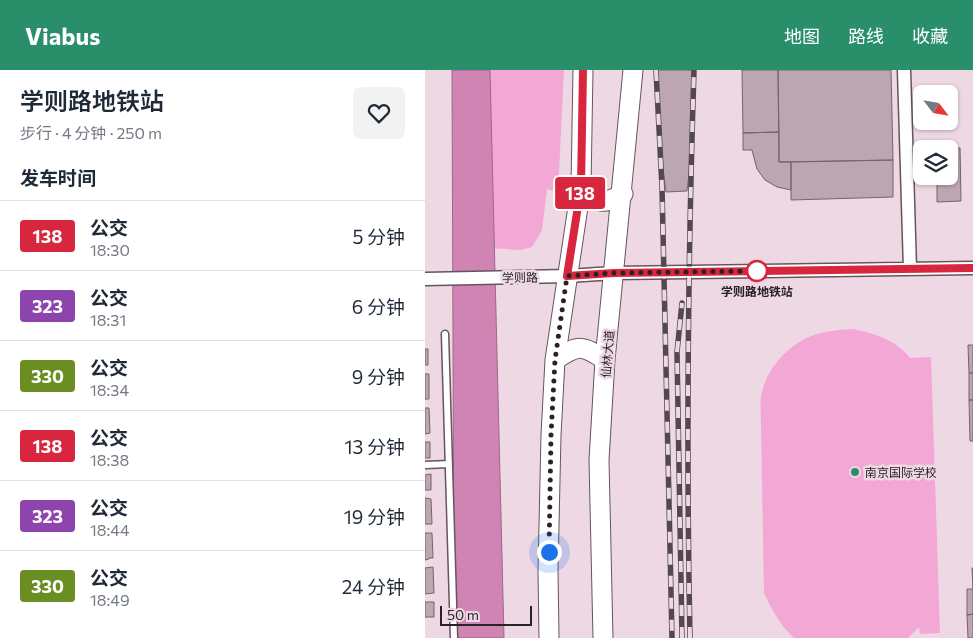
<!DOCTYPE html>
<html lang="zh">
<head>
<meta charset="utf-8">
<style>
	body { margin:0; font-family:Commissioner,"Noto Sans SC",sans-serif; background:#f2f2f3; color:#1f2937; height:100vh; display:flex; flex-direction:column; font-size:19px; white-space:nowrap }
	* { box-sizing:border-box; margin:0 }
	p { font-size:16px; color:#747a83 }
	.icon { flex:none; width:28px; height:28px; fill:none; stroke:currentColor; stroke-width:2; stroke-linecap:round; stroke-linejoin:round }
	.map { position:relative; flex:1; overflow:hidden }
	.panel { display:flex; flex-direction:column; background:#fff; width:425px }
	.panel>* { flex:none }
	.badge { padding:0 10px; border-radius:4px; font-size:18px; line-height:32px }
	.needle { width:32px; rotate:121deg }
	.controls { position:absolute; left:488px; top:15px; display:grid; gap:10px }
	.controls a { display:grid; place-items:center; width:45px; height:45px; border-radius:8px; background:#fff; box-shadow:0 1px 4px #0004; font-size:25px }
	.scale { position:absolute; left:15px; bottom:12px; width:92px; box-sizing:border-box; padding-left:5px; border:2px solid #2a2227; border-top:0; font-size:14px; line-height:18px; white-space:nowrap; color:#2a2227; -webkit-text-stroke:4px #edd8e4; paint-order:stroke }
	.you { position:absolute; width:25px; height:25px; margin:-12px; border:4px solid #fff; border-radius:50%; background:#1a73e8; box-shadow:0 0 0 8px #1a73e833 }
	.map>.badge { position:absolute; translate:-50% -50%; box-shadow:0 0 0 2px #fff }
	h2 { padding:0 20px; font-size:19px; line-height:45px }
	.round { display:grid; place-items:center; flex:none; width:52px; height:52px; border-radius:8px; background:#f2f2f3 }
	.head { display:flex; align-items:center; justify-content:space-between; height:85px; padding:0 20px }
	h1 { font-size:24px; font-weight:600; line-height:38px }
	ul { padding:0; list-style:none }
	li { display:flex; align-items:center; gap:15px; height:70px; padding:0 20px; border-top:1px solid #e0e1e3 }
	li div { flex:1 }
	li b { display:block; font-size:19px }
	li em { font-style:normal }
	li .badge { min-width:55px; font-weight:700; text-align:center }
	header { display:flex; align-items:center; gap:30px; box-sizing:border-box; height:70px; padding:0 25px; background:#298e6a; color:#fff }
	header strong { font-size:24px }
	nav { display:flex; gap:28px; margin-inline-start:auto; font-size:18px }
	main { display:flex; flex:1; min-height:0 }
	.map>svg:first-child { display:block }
	.green { fill:#f2a7d5 }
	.water { fill:#d084b3; stroke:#9e6789 }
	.building { fill:#bba6b2; stroke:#76636e }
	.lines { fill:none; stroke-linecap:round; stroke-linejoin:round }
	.lane-casing { stroke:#66545e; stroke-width:9 }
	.street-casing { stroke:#66545e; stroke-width:15 }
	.primary-casing { stroke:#66545e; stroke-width:21 }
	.lane { stroke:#fff; stroke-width:6 }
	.street { stroke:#fff; stroke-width:12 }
	.primary { stroke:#fff; stroke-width:19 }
	.rail-casing { stroke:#53484f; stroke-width:5.5 }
	.rail { stroke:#edd8e4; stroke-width:4; stroke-dasharray:11; stroke-linecap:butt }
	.line-casing { stroke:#fff; stroke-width:11 }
	.line { stroke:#d7263d; stroke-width:8 }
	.walk { stroke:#2a2227; stroke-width:5; stroke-dasharray:0 9 }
	.stop-dot { fill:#fff; stroke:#d7263d; stroke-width:2.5 }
	.poi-dot { fill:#298e6a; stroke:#edd8e4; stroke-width:2 }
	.labels { text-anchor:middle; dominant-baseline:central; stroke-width:5; stroke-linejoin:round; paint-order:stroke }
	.street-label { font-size:12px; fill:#2a2227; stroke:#edd8e4 }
	.stop-label { font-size:12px; font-weight:bold; fill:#2a2227; stroke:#edd8e4 }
	.poi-label { font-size:12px; fill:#2a2227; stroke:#edd8e4; text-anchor:start }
</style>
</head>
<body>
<header>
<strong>Viabus</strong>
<nav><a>地图</a><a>路线</a><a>收藏</a></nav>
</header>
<main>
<section class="panel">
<div class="head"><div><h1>学则路地铁站</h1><p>步行 · 4 分钟 · 250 m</p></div><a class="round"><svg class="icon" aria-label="heart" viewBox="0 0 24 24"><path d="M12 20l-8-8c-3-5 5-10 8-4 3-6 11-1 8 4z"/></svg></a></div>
<h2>发车时间</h2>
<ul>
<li><span class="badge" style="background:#d7263d;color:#fff">138</span><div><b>公交</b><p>18:30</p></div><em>5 分钟</em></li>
<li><span class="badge" style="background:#8e44ad;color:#fff">323</span><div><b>公交</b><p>18:31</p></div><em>6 分钟</em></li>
<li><span class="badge" style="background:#6b8e23;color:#fff">330</span><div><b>公交</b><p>18:34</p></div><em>9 分钟</em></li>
<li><span class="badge" style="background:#d7263d;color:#fff">138</span><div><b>公交</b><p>18:38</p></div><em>13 分钟</em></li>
<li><span class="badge" style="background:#8e44ad;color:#fff">323</span><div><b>公交</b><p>18:44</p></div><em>19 分钟</em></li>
<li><span class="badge" style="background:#6b8e23;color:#fff">330</span><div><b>公交</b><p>18:49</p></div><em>24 分钟</em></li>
</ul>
</section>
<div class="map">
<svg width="548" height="568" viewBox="0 0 548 568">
	<rect width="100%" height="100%" fill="#edd8e4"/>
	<!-- green -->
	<path class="green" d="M65 0H139L133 122 122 119 117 160 107 177 95 180 65 178Z
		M427 259C449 263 471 270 485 288L506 287 515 563 495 564 494 557 483 568H369C355 555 347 540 339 523L336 354C336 345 335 336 336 327 340 300 363 274 389 265 401 261 414 260 427 259Z"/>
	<!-- water -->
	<path class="water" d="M27 0H65L79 568H30L29 538Z"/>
	<!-- building -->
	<path class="building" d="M230 0H270L267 78 262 121 241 122 235 77Z
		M317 0H353L354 62 318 63Z
		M353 0H466L468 90 354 92Z
		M354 62V92H366V120L352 117 340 110 332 99 327 80H318V63Z
		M535 78 536 131 512 132V106H524V79H521Z
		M468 90V127L366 130V92Z
		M543 275H548V303H544Z
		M0 279H3V295H0Z
		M0 303V304H4V329H0Z
		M544 303H548V330H544Z
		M544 330H548V371H545Z
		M0 338H4L5 363 0 364Z
		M0 372H5V388H0Z
		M6 404V420H0V405Z
		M0 428 6 429 7 454H0Z
		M0 463H7L8 488H4V489L0 490Z
		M8 497 9 523 0 524V498Z
		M547 498H548V544L542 545V519H548Z
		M0 532H9V547H0Z
		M548 544V568H543L542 545Z"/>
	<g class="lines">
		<defs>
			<path id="lane" d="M20 264 29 568
				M0 395 24 394"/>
			<path id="street" d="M479 0 485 199
				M0 209 143 206 189 203 548 198"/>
			<path id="primary" d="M156 117C174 133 175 136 198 124
				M130 290C154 274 157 275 180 290
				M124 568 123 501 126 365 130 290 156 117 158 0
				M178 568 174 390 180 290 208 0"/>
		</defs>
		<!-- lane casing -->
		<use href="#lane" class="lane-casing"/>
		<!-- street casing -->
		<use href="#street" class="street-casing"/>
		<!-- primary casing -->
		<use href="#primary" class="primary-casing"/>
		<!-- lane -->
		<use href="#lane" class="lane"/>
		<!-- street -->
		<use href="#street" class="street"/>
		<!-- primary -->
		<use href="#primary" class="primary"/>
		<defs>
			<path id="rail" d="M231 0 237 117 247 568
				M257 568 252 282 257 233
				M265 568C261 379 263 189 269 0"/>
		</defs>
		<!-- rail casing -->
		<use href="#rail" class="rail-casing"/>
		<!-- rail -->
		<use href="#rail" class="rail"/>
	</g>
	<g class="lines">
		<defs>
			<path id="line" d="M158 0 156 117 142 206 189 203 548 198"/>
		</defs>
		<!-- line casing -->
		<use href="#line" class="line-casing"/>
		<!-- line -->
		<use href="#line" class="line"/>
		<!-- walk -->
		<path class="walk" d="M124 482 126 365 130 290 142 206 189 203 332 201"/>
	</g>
	<!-- markers -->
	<circle class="stop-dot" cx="332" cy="201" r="10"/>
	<circle class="poi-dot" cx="430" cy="402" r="5"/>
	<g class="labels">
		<!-- street labels -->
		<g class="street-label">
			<text transform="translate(95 207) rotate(-1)">学则路</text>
			<text transform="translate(182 284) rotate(-85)">仙林大道</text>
		</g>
		<!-- stop labels -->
		<g class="stop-label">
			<text x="332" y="221">学则路地铁站</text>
		</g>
		<!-- poi labels -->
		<g class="poi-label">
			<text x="440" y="402">南京国际学校</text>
		</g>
	</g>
</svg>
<div class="controls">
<a><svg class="needle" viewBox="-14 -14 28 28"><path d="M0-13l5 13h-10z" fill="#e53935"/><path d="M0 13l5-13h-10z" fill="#747a83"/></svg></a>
<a><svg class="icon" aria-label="layers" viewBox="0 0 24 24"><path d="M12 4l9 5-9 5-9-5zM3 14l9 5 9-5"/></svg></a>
</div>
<div class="scale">50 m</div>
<div class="you" style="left:124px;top:482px"></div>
<b class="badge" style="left:155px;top:123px;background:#d7263d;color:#fff">138</b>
</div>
</main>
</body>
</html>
